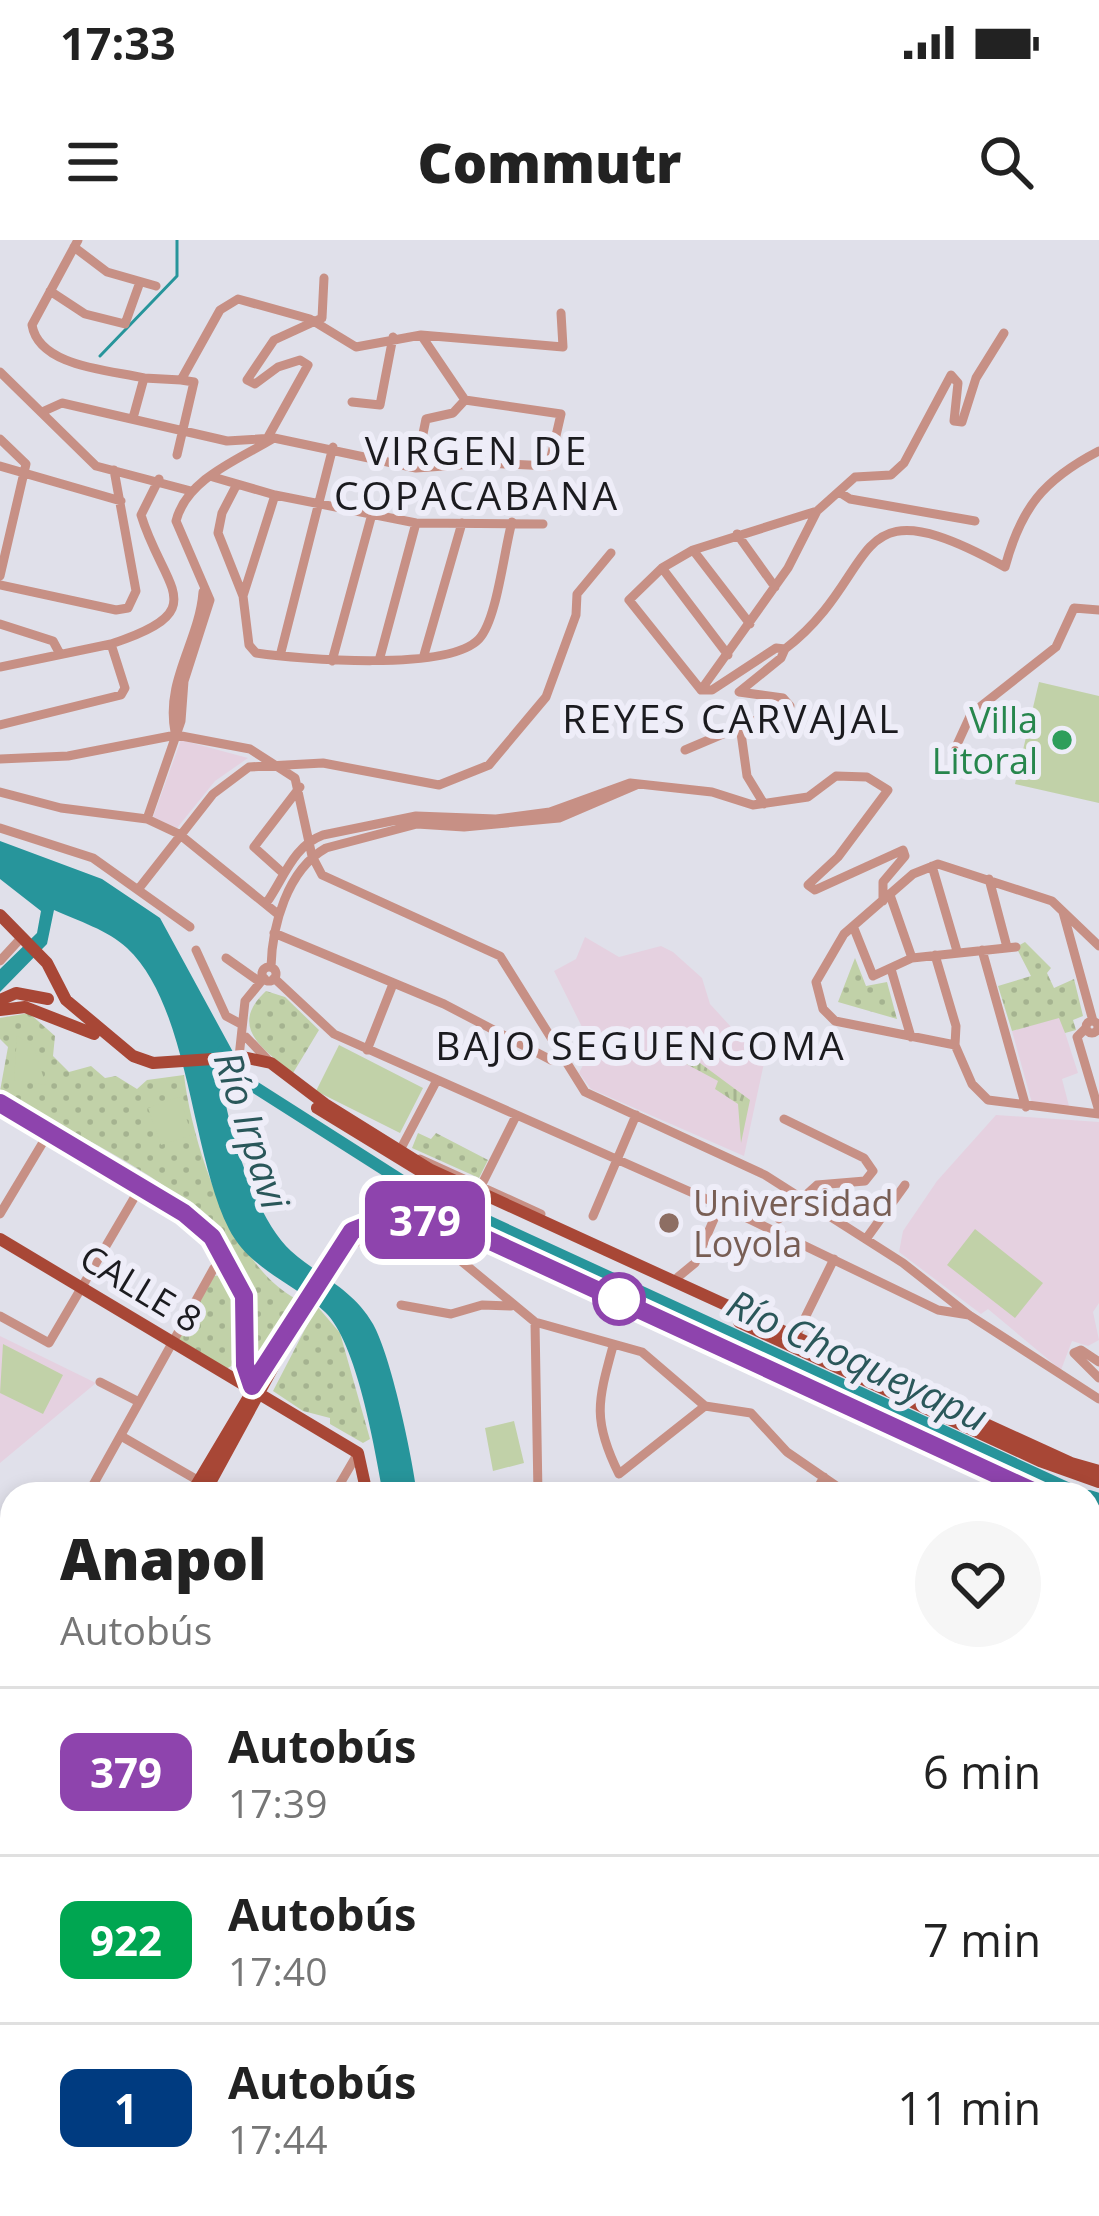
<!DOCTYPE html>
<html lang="es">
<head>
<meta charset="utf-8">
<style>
	body { margin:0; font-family:"Open Sans",sans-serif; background:#f6f6f6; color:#222; height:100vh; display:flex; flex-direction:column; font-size:45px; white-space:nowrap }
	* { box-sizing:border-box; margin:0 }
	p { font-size:39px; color:#767676 }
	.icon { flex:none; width:66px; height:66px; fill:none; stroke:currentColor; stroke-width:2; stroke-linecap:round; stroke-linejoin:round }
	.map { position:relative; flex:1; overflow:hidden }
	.drawer { position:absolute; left:0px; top:1242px; width:1101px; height:735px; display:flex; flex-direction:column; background:#fff; border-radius:36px 36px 0 0; box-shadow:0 6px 18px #0003 }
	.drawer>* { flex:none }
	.badge { padding:0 24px; border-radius:18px; font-size:42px; line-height:78px }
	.map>.badge { position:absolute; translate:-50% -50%; box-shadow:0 0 0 6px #fff }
	.round { display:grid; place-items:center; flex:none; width:126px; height:126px; border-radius:63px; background:#f6f6f6 }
	.overview { display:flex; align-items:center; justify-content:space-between; height:204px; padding:0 60px }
	h1 { font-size:57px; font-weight:800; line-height:90px }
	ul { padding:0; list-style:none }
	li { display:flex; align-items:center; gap:36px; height:168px; padding:0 60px; border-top:3px solid #e0e0e0 }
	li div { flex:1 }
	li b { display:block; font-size:45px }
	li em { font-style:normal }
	li .badge { min-width:132px; font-weight:700; text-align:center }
	.status { display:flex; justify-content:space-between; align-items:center; height:84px; padding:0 60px; background:#fff; direction:ltr }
	.status svg { height:33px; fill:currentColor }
	header { display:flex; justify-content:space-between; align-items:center; height:156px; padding:0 60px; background:#fff; font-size:54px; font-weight:800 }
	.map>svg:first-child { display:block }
	.education { fill:#e5d1e0 }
	.grass { fill:url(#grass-tufts) }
	.park { fill:url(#park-dots) }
	.pitch { fill:#c1d1a8 }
	.water { fill:#27959b }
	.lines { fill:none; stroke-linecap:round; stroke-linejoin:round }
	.stream { stroke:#27959b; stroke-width:3 }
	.river { stroke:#27959b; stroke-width:12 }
	.minor { stroke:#c79085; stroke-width:9 }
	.major { stroke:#a84736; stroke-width:12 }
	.line-casing { stroke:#fff; stroke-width:27 }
	.line { stroke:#8e44ad; stroke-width:18 }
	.leisure-dot { fill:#2e9e5b; stroke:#eeedf8; stroke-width:4.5 }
	.education-dot { fill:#8d6e63; stroke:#eeedf8; stroke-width:4.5 }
	.stop-dot { fill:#fff; stroke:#8e44ad; stroke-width:6 }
	.labels { text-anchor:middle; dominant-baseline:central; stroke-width:12; stroke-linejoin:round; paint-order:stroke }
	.leisure-label { font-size:36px; fill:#27864d; stroke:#eeedf8; text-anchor:end }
	.education-label { font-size:36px; fill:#785e54; stroke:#eeedf8; text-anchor:start }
	.street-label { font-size:36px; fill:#1b1b1f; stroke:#eeedf8 }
	.neighbourhood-label { font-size:39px; letter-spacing:3px; fill:#1b1b1f; stroke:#eeedf8 }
	.water-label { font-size:39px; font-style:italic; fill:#2a575a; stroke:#eeedf8 }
</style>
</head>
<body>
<div class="status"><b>17:33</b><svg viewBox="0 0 49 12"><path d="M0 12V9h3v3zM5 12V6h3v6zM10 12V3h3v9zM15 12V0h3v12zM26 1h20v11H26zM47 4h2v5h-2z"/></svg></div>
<header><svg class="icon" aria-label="menu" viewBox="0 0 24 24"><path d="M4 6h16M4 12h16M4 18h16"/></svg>Commutr<svg class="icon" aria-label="search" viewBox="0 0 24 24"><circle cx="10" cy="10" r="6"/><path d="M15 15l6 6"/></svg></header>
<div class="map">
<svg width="1099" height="1976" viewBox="0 0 1099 1976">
	<defs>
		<pattern id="grass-tufts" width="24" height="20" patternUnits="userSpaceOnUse" patternTransform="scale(3)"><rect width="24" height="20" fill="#c1d1a8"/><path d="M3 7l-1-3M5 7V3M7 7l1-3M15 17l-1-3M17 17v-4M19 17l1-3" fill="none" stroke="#a5b390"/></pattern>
		<pattern id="park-dots" width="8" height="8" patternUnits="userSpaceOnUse" patternTransform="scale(3)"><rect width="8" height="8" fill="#c1d1a8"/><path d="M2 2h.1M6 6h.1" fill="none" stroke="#a5b390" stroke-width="1.8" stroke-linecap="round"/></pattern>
	</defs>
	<rect width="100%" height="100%" fill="#e0e0ea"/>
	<!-- education -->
	<path class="education" d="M181 500 248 518 215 541 177 588 153 577Z
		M585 697 619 717 661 706 673 712 702 738 710 764 764 823 744 916 591 849 579 833 592 807 554 731 576 719Z
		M1060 777 1078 833 1062 839 1069 866 1032 863 1012 791Z
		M996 875 1099 882V1063L1093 1072 1099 1100 1088 1106 1072 1101 1061 1130 988 1069 981 1074 899 1012 903 991 937 941Z
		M0 1096 96 1143 0 1223Z
		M366 1965H471L482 1976H371Z"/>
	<!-- grass -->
	<path class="grass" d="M658 792 750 860 741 903 738 864 715 849 718 841 649 804Z"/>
	<!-- park -->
	<path class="park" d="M1025 702 1051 728 1047 733 1054 748 1074 739 1083 776 1073 780 1076 790 1065 793 1059 778 1012 791 998 746 1031 736 1016 707Z
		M855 718 866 746 887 742 897 779 838 762Z
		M266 751 285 757 319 790 293 833C262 809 228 786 266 751Z
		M29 773 55 796 53 816 69 832 91 826 105 838 116 836 137 849 147 840 184 835C192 904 231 1024 296 1059L255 1126C254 1106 261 1082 255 1061 225 951 86 906 0 851L8 807 0 799V778Z
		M418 893 431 899 436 893 488 920 479 938 412 908Z
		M222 1035 236 1072 233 1125 226 1129 179 1099 214 1036Z
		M317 1066 340 1093 370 1199 363 1203 330 1184V1178L303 1171 273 1151Z"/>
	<!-- pitch -->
	<path class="pitch" d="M1039 442 1099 456V563L1015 544Z
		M17 796 33 805 46 845 14 840Z
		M339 805 423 848 400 893 316 851Z
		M179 857 192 895 161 905 148 868Z
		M975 989 1043 1043 1015 1078 947 1025Z
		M3 1104 63 1135 43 1174 0 1153Z
		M514 1181 524 1223 493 1231 485 1188Z
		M12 1810V1951L0 1965V1824Z"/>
	<!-- water -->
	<path class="water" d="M0 601 102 639 160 678 233 812 219 814C220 865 252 976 291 1011 319 1036 353 1049 373 1084 391 1116 412 1215 417 1254H383C375 1210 357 1102 325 1072 294 1043 250 1030 229 989 190 911 190 767 127 708 108 690 78 681 54 670L47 704 0 752V729L37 693 41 671 0 639Z"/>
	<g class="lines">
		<!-- stream -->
		<path class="stream" d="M100 116 177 36V0
			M638 1976 646 1965"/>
		<!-- river -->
		<path class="river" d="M223 811 239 837 407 944 1080 1254
			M1089 1256 1099 1259
			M0 1804 12 1790"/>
		<!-- minor -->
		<path class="minor" d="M78 0 32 85C39 127 110 130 144 138L133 178
			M74 7 107 32 156 46
			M50 51 85 74 125 84 140 42
			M0 132 96 226 191 251
			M144 138 181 140 220 70 238 59 310 79 356 107 421 95
			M352 162 380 165 393 97
			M42 172 62 163 227 201 274 198 416 228 486 223 549 226 561 174 465 160
			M268 197 308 125 300 120 278 127 255 144 247 140 274 100 322 78 324 38
			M0 199 26 224 0 336
			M177 215 194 142 181 140
			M0 226 121 261
			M416 228 426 179 453 173 465 160 421 95 563 107 561 73
			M213 237 275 255 416 283 543 284
			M236 246 222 273 218 293 243 356 249 405 256 413C299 419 448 432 479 399 497 380 504 310 512 282
			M839 252 850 259 975 281
			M817 271 855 237 891 235 904 223 951 135 958 143 954 181 962 182 976 138 1004 93
			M737 294 775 347
			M693 310 750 384
			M662 328 728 415
			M0 345 116 370 128 368 136 351 114 230
			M243 356 275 255
			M0 384 53 401 60 414
			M111 404C215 370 164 350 141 275L159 239
			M785 409C885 332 842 237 1005 327 1021 268 1043 240 1099 211
			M424 415 462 283
			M280 416 333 207
			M380 417 416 283
			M332 421 372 274
			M0 427 111 404 125 448 121 455 0 485
			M701 450H712L776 408 785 409 781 418 739 452 783 458 790 466 749 483 741 493 747 536 764 564
			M701 450 629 360 662 328 693 310 817 271
			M701 450 788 328 817 271
			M175 492C165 440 199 402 203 352
			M955 509 971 474 1056 407 1074 368 1099 370
			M685 510 744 485
			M0 519 68 516 176 495 250 509 295 538 312 616 322 635 500 716 585 852 765 935 903 1023 969 1075 1099 1159
			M0 552 61 568 147 579 179 594 279 675
			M147 579 181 481 184 441 210 360 176 281C187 238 240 219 274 198
			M0 588 93 618 190 687
			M932 626 957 711
			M284 634 254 607 300 547
			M989 639 1007 707
			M140 647 213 554 249 527 323 523 439 545 489 525 546 457 576 375 577 354 611 313
			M890 655 912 718
			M267 662C284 638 293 606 323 595L416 576 496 579 550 572 630 543 712 552 753 565 808 557 836 536 867 537 888 550 838 617 808 645 815 650 903 610 905 616 883 642V661
			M1063 672 1093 781
			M853 686 873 736 912 718 1016 707
			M274 693 444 764 551 820 561 819
			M1099 706 1052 661 938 624 913 634 844 694 816 742 823 769 835 781 955 805 972 844 988 860 1099 874
			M196 710 226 776 241 784
			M982 710 1026 867
			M935 715 956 786 955 805
			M226 718 260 742
			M0 721 22 697
			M271 727C272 686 287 630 326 608L417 584 464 587 559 578 636 545
			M262 734a7 7 0 1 1 14 0a7 7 0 1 1-14 0Z
			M891 729 911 797
			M274 738 334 794 720 965 938 1070 969 1075
			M1086 787a6 6 0 1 1 12 0a6 6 0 1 1-12 0Z
			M1086 788 1077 797 1099 871
			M246 797 271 823
			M367 810 393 744
			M239 817 245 761 264 738
			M398 914 437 840
			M420 919 541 974
			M481 946 516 876
			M0 974 45 899
			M593 976 636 875
			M779 979 817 945 865 941 873 931 864 918 784 879
			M866 999 905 945
			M335 1016 360 1000 394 995 449 1011 535 1082 642 1112 705 1166 751 1173 787 1212 848 1254
			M678 1037 695 1023 720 965
			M401 1065 451 1074 482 1065 511 1066
			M0 1076 49 1103 137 953
			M535 1082 538 1254
			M796 1096 834 1019
			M613 1106C598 1161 592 1180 619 1234L705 1166
			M1099 1122 1081 1110 1074 1113 1099 1138
			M100 1142 139 1162
			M121 1196 199 1241
			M824 1237 816 1251 838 1249
			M209 1246 223 1254
			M88 1254 214 1028 226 1019
			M334 1254 358 1213
			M0 1322 12 1323
			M1089 1323H1099
			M0 1408 12 1387
			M0 1504 12 1511
			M1097 1578 1099 1552
			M1089 1604 1099 1606
			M1089 1661 1099 1664
			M0 1695 12 1673
			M1089 1709 1099 1714
			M0 1750 12 1758
			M1089 1758H1099
			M1089 1835 1099 1837
			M1089 1849 1099 1859
			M1089 1934 1099 1941
			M113 1965 116 1976
			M506 1965 523 1976"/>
		<!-- major -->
		<path class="major" d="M0 675 47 723 66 760 133 816 153 823 243 817 271 823 325 864 431 930 1071 1223 1099 1231
			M0 760 16 753 48 759
			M0 770 25 767 94 794
			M0 862 184 973 211 997 240 1043 248 1070 244 1120 252 1146
			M317 868 438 942
			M0 999 358 1213 367 1254
			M739 1082 1040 1221 1099 1242
			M191 1254 296 1078
			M204 1254 341 1002C380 962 439 981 484 998L1039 1254
			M1089 1271 1099 1273
			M0 1589 12 1568
			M0 1612 12 1591
			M0 1630 12 1637
			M0 1785 12 1771
			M340 1965 347 1976"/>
	</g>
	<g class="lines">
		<defs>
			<path id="line" d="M0 863 184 973 212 997 244 1056 245 1125 252 1146 352 991 382 979 411 978 484 998 1039 1254"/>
		</defs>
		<!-- line casing -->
		<use href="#line" class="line-casing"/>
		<!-- line -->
		<use href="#line" class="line"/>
	</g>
	<!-- markers -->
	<circle class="leisure-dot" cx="1062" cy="500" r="12"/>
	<circle class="education-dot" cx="669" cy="983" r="12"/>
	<circle class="stop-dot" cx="619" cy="1059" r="24"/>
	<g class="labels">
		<!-- leisure labels -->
		<g class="leisure-label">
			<text x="1038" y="479">Villa<tspan x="1038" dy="41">Litoral</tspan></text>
		</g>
		<!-- education labels -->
		<g class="education-label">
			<text x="693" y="962">Universidad<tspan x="693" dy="41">Loyola</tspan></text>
		</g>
		<!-- street labels -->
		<g class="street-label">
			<text transform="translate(141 1048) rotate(31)">CALLE 8</text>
		</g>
		<!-- neighbourhood labels -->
		<g class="neighbourhood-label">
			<text x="477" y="209">VIRGEN DE<tspan x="477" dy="45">COPACABANA</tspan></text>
			<text x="732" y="477">REYES CARVAJAL</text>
			<text x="641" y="804">BAJO SEGUENCOMA</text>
		</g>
		<!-- water labels -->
		<g class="water-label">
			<text transform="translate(253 890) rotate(72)">Río Irpavi</text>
			<text transform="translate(858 1119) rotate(25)">Río Choqueyapu</text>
		</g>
	</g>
</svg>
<b class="badge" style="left:425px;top:980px;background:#8e44ad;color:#fff">379</b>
<section class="drawer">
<div class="overview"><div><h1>Anapol</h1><p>Autobús</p></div><a class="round"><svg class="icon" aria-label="heart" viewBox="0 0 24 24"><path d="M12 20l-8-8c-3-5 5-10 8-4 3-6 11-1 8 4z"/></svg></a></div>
<ul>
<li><span class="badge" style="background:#8e44ad;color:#fff">379</span><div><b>Autobús</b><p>17:39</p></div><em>6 min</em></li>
<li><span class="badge" style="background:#00a651;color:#fff">922</span><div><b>Autobús</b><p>17:40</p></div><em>7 min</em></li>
<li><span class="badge" style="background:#003b80;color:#fff">1</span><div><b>Autobús</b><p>17:44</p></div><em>11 min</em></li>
</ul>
</section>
</div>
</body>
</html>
